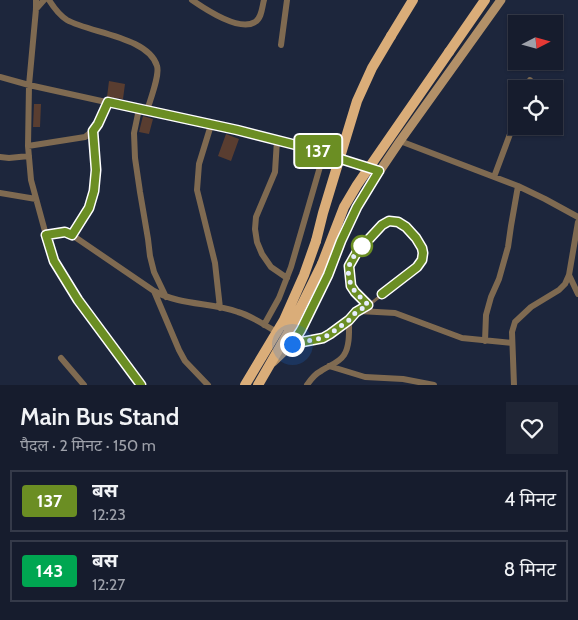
<!DOCTYPE html>
<html lang="hi">
<head>
<meta charset="utf-8">
<style>
	body { margin:0; font-family:Cabin,"Noto Sans Devanagari",sans-serif; background:#1f2535; color:#f1f3f6; height:100vh; display:flex; flex-direction:column; font-size:19px; white-space:nowrap }
	* { box-sizing:border-box; margin:0 }
	p { font-size:16px; color:#9ea1aa }
	.icon { flex:none; width:28px; height:28px; fill:none; stroke:currentColor; stroke-width:2; stroke-linecap:round; stroke-linejoin:round }
	.map { position:relative; height:385px; overflow:hidden }
	.details { display:flex; flex-direction:column; background:#161c2d; flex:1 }
	.details>* { flex:none }
	.badge { padding:0 10px; border-radius:4px; font-size:18px; line-height:32px }
	.needle { width:32px; rotate:84deg }
	.fabs { position:absolute; left:508px; top:15px; display:grid; gap:10px }
	.fabs a { display:grid; place-items:center; width:55px; height:55px; border-radius:0px; background:#161c2d; box-shadow:0 1px 4px #0004,0 0 0 1px #353a49; font-size:25px }
	.you { position:absolute; width:25px; height:25px; margin:-12px; border:4px solid #fff; border-radius:50%; background:#1a73e8; box-shadow:0 0 0 8px #1a73e833 }
	.map>.badge { position:absolute; translate:-50% -50%; box-shadow:0 0 0 2px #fff }
	.round { display:grid; place-items:center; flex:none; width:52px; height:52px; border-radius:0px; background:#1f2535 }
	.overview { display:flex; align-items:center; justify-content:space-between; height:85px; padding:0 20px }
	h1 { font-size:24px; font-weight:600; line-height:38px }
	ul { padding:0; list-style:none }
	li { display:flex; align-items:center; gap:15px; height:62px; margin:0 10px 8px; padding:0 10px; border:2px solid #353a49; border-radius:0px }
	li div { flex:1 }
	li b { display:block; font-size:19px }
	li em { font-style:normal }
	li .badge { min-width:55px; font-weight:700; text-align:center }
	.map>svg:first-child { display:block }
	.building { fill:#593d30 }
	.lines { fill:none; stroke-linecap:round; stroke-linejoin:round }
	.lane { stroke:#7f6a51; stroke-width:3 }
	.street { stroke:#7f6a51; stroke-width:6 }
	.secondary { stroke:#b29068; stroke-width:9 }
	.primary { stroke:#daad79; stroke-width:10 }
	.primary-bridge { stroke:#daad79; stroke-width:10 }
	.line-casing { stroke:#fff; stroke-width:11 }
	.line { stroke:#6b8e23; stroke-width:8 }
	.walk { stroke:#e6edfc; stroke-width:5; stroke-dasharray:0 9 }
	.stop-dot { fill:#fff; stroke:#6b8e23; stroke-width:2.5 }
</style>
</head>
<body>
<div class="map">
<svg width="578" height="385" viewBox="0 0 578 385">
	<rect width="100%" height="100%" fill="#1d263c"/>
	<!-- building -->
	<path class="building" d="M109 81 125 84 123 99 107 97Z
		M34 104H41L40 127H33Z
		M143 116 153 119 149 134 139 132Z
		M226 134 239 139 231 161 218 156Z"/>
	<g class="lines">
		<!-- lane -->
		<path class="lane" d="M361 309 369 305 417 267 422 260 423 253 422 248 416 238 406 227 398 222 389 221 382 225 357 252 349 266 351 286 355 292 369 305"/>
		<!-- street -->
		<path class="street" d="M36 0V9L29 85 28 146 31 180 46 235 54 261 78 300 141 385
			M49 0C54 8 59 15 67 20 90 33 149 37 157 66 160 75 150 100 147 111
			M192 0C205 9 239 32 255 22 262 18 262 7 264 0
			M36 9 44 0
			M281 45 287 0
			M0 77 29 85 237 131 296 145 379 171
			M527 89 530 80
			M139 109 134 133 135 158 140 192 148 239 150 256 154 272 166 297
			M211 125 199 164 197 190 215 263 220 308
			M277 140 275 172 256 217 255 229 257 242 262 254 271 267 287 278
			M400 141 518 186 545 199 578 217
			M28 146 85 137C98 128 101 116 108 102
			M0 157 9 158 29 156
			M494 177 516 118
			M0 193 36 199
			M46 235 65 232 72 235 154 291C182 306 210 302 238 312 252 316 264 325 277 332
			M72 235C78 227 84 218 89 209 100 185 95 157 93 131
			M569 275 578 294
			M154 291 179 350 185 361 208 385
			M264 325 279 298 291 267 324 153
			M485 341 486 315 491 297 499 279 508 247 511 226 518 186
			M292 344C308 341 324 339 337 329 345 324 351 315 359 311L395 313 462 338 512 343
			M61 358 84 385
			M329 366 365 377 403 379 434 385
			M307 385C311 379 315 374 321 371 328 366 339 363 344 355 350 346 349 331 349 320
			M514 385 512 332 515 322 531 307 559 290 565 284 569 275 578 222"/>
		<!-- secondary -->
		<path class="secondary" d="M273 362 292 344 301 330 327 275 341 241 357 207 371 184 400 141 501 0"/>
		<!-- primary -->
		<path class="primary" d="M391 36 413 0
			M449 52 485 0
			M245 385 284 320 304 275 316 241
			M258 385 288 333 322 264"/>
		<!-- primary-bridge -->
		<path class="primary-bridge" d="M316 241 323 213 357 101 372 68 391 36
			M322 264 344 207 357 185 449 52"/>
	</g>
	<g class="lines">
		<defs>
			<path id="line" d="M141 385 78 300 54 261 46 235 65 232 72 235 89 208 94 191 96 170 93 131 98 124 108 102 237 130 296 145 379 171 357 207 341 241 328 275 301 330 292 344 323 338 330 334 349 320 356 312 368 305 355 292 351 286 349 266 357 252 382 225 389 221 398 222 406 227 416 238 422 248 423 253 422 260 417 267 382 294"/>
		</defs>
		<!-- line casing -->
		<use href="#line" class="line-casing"/>
		<!-- line -->
		<use href="#line" class="line"/>
		<!-- walk -->
		<path class="walk" d="M292 344 323 338 330 334 349 320 356 312 368 305C364 300 358 296 354 290 350 285 347 273 349 267 350 260 357 252 362 246"/>
	</g>
	<!-- markers -->
	<circle class="stop-dot" cx="362" cy="246" r="10"/>
</svg>
<div class="fabs">
<a><svg class="needle" viewBox="-14 -14 28 28"><path d="M0-13l5 13h-10z" fill="#e53935"/><path d="M0 13l5-13h-10z" fill="#9ea1aa"/></svg></a>
<a><svg class="icon" aria-label="locate" viewBox="0 0 24 24"><circle cx="12" cy="12" r="6"/><path d="M12 2v4M12 18v4M2 12h4M18 12h4"/></svg></a>
</div>
<div class="you" style="left:292px;top:344px"></div>
<b class="badge" style="left:318px;top:151px;background:#6b8e23;color:#fff">137</b>
</div>
<section class="details">
<div class="overview"><div><h1>Main Bus Stand</h1><p>पैदल · 2 मिनट · 150 m</p></div><a class="round"><svg class="icon" aria-label="heart" viewBox="0 0 24 24"><path d="M12 20l-8-8c-3-5 5-10 8-4 3-6 11-1 8 4z"/></svg></a></div>
<ul>
<li><span class="badge" style="background:#6b8e23;color:#fff">137</span><div><b>बस</b><p>12:23</p></div><em>4 मिनट</em></li>
<li><span class="badge" style="background:#00a651;color:#fff">143</span><div><b>बस</b><p>12:27</p></div><em>8 मिनट</em></li>
</ul>
</section>
</body>
</html>
